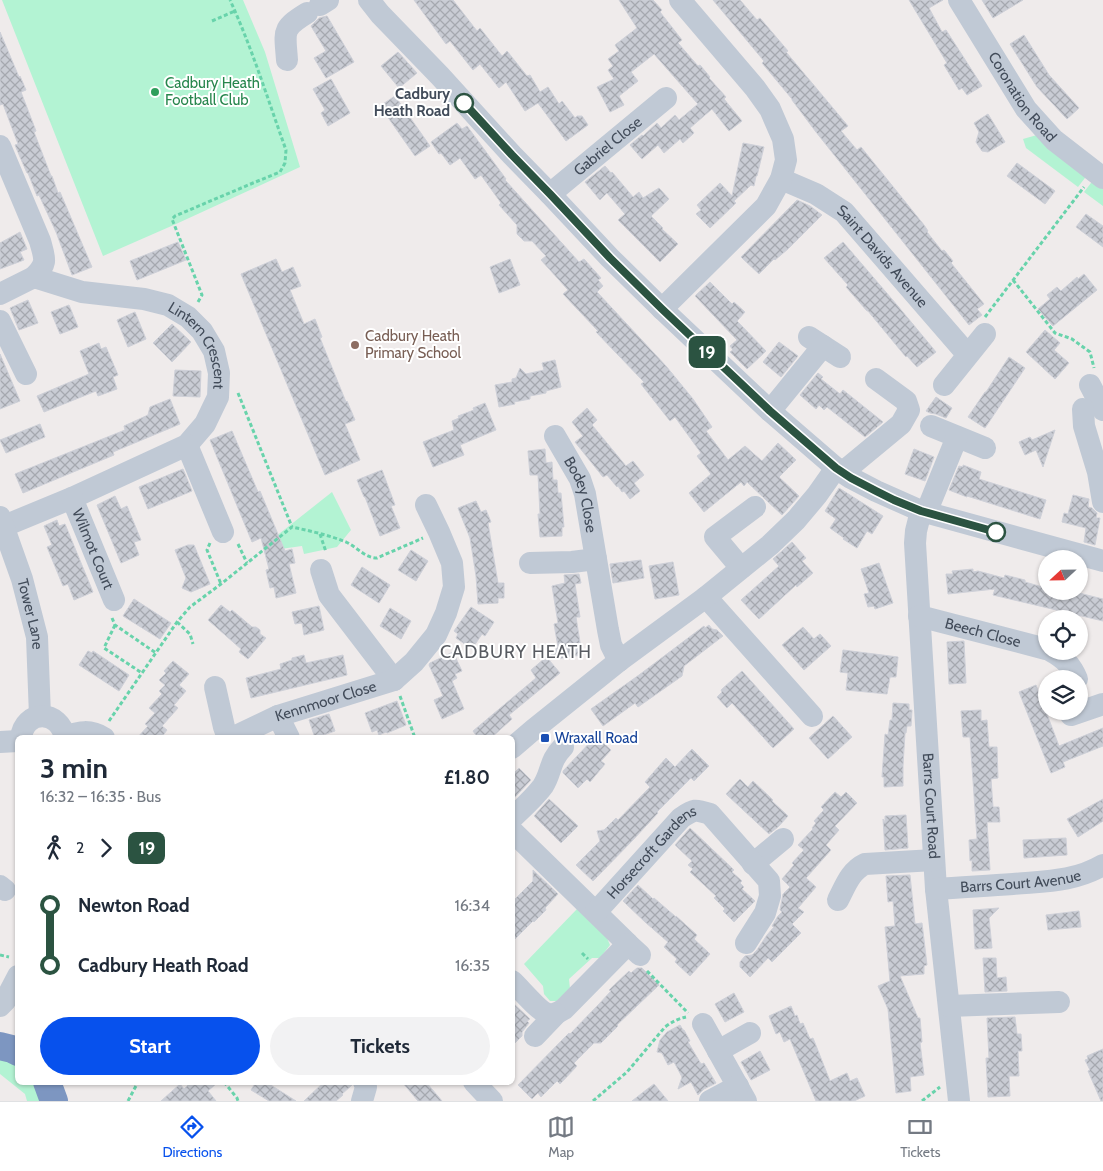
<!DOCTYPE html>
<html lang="en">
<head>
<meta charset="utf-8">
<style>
	body { margin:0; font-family:Cabin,sans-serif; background:#f2f2f3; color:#1f2937; height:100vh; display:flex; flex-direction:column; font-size:19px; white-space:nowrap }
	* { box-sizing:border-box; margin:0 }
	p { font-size:16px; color:#747a83 }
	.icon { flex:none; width:28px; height:28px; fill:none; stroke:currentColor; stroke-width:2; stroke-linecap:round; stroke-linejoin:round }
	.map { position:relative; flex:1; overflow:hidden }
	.drawer { position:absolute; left:15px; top:735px; width:500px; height:350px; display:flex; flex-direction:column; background:#fff; border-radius:8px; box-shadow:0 1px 4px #0004 }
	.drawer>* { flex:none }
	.badge { padding:0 10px; border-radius:8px; font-size:18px; line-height:32px }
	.needle { width:32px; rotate:248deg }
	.tools { position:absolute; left:1038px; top:550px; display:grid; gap:10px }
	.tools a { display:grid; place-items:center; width:50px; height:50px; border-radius:50%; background:#fff; box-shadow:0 1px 4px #0004; font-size:25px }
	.map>.badge { position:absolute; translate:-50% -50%; box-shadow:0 0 0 2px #fff }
	.legs { display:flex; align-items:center; gap:8px; height:55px; padding:0 25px; font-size:16px }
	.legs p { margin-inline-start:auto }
	.head { display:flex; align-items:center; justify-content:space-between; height:85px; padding:0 25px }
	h1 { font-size:28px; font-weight:700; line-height:38px }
	.primary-button { display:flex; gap:10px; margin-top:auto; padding:10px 25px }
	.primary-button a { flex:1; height:58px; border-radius:30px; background:#0751ed; color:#fff; font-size:20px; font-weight:700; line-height:58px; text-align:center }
	.primary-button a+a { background:#f2f2f3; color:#1f2937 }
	ul { padding:0 25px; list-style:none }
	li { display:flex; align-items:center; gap:18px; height:60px; font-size:19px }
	li i { display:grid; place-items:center; width:8px; height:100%; margin:0 6px; background:currentColor }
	li i::after { content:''; width:12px; height:12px; margin:-6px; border:4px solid; border-radius:50%; background:#fff }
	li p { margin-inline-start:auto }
	li:first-child i { background:linear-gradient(#0000 50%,currentColor 0) }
	li:last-child i { background:linear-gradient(currentColor 50%,#0000 0) }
	.tab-bar { display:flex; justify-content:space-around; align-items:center; height:70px; border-top:1px solid #e0e1e3; background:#fff; font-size:14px; color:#747a83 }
	.tab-bar a { display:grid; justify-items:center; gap:2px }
	.tab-bar .current { color:#0751ed }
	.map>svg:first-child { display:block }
	.green { fill:#b3f3d3 }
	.building { fill:url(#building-cross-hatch); stroke:#ced0d8 }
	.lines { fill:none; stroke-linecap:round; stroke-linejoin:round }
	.path { stroke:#68d3ab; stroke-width:3; stroke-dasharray:4 2.5; stroke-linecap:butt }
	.minor { stroke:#c0c9d5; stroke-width:22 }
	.highway { stroke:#7d96c1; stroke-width:28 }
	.line-1-casing { stroke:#fff; stroke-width:11 }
	.line-1 { stroke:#2b5341; stroke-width:8 }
	.leisure-dot { fill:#2e9e5b; stroke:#fff; stroke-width:2 }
	.stop-1-dot { fill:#fff; stroke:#2b5341; stroke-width:2.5 }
	.education-dot { fill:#8d6e63; stroke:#fff; stroke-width:2 }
	.transit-dot { fill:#1a4fb4; stroke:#fff; stroke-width:2 }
	.labels { text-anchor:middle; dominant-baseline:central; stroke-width:4; stroke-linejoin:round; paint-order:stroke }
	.leisure-label { font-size:15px; fill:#27864d; stroke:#fff; text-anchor:start }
	.stop-label { font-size:15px; font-weight:bold; fill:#424c5a; stroke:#fff; text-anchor:end }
	.street-label { font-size:15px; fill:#424c5a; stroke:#fff }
	.education-label { font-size:15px; fill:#785e54; stroke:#fff; text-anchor:start }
	.transit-label { font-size:15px; fill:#164399; stroke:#fff; text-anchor:start }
	.quarter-label { font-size:18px; letter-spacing:1px; fill:#585b61; stroke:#fff }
</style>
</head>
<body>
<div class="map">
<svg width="1103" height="1101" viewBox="0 0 1103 1101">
	<defs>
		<pattern id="building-cross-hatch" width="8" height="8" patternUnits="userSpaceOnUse" patternTransform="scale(1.25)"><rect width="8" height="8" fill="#c9ccd4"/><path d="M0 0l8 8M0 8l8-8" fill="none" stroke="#a5a8af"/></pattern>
	</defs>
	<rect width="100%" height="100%" fill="#efebeb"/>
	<!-- green -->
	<path class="green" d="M2 0H243L265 52 300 167 176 224 103 256Z
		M1037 135 1088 174 1078 187 1026 148 1023 139Z
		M1094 179 1103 186V206L1084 192Z
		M332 492 351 530 337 547 304 554 302 546 273 550 270 541Z
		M577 909 607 938 610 945 600 958H592L569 979 570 989 557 1001H550L544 994 543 986 524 964Z
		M0 1054 17 1061 18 1082 36 1083 41 1101H27L25 1094 0 1074Z"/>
	<!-- building -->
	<path class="building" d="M414 0H453L477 31 480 28 502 56 507 51 527 76 530 75 540 92 548 87 559 104 562 101 575 118 577 116H582L588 125 566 141 538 103 525 111 506 82 499 88 480 64 473 70 450 41 446 44Z
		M619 0H653L662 10 660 12 682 40 678 43 698 66 700 65 710 77 709 78 726 97 724 99 742 121 729 131 712 109 690 128 694 133 683 143 680 139 664 153 658 145 642 159 630 145 642 135 643 136 657 123 661 128 675 115 679 120 698 104 654 54 631 72 638 81 619 96 624 105 610 112 597 87 614 79 608 70 613 66 608 59 619 51 615 45 637 28Z
		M713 0H740L757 20 760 18 788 51 786 52 848 126 841 131 857 150 861 147 924 225 928 231 927 232 942 251 944 250 953 261 951 263 984 304 977 309 982 315 969 325 816 132 792 100V99L762 63 764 61Z
		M909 0H943L929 8 942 32 946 30 982 86 967 95 962 88 959 90 944 65 947 63Z
		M982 0H1023L993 18Z
		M327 16 354 62 326 78 314 58 326 51 311 26 319 18Z
		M0 32 19 77 20 76 26 90 21 92 36 131 34 132 51 176H52L58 193 60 192 92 267 72 275 56 232 39 195 37 196 28 173H27L20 157 15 145 18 144 3 104 0 105Z
		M1024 35 1049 75 1079 108 1067 119 1037 87 1010 44Z
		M398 52 417 73 399 88 381 66Z
		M331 79 350 113 328 126 321 113 325 110 313 89Z
		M395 96 430 146 415 156 380 106Z
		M988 114 1005 142 988 152 982 151 976 142 979 132 974 123Z
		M457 123 462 129 467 126 506 179 505 180 579 262 584 259 601 278 598 280 603 286 597 292 666 366 693 399 712 427 706 431 728 460 745 446 762 461 778 443 796 460 779 477 799 496 782 515 747 482 744 486 741 482 704 512 689 493 711 474 697 456 701 453 675 417 670 421 641 384 644 382 596 332 598 331 563 294 568 290 541 260 546 256 532 241H524L517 234V225L499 205 501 203 481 175 475 179 460 158 450 165 441 153 439 154 431 142Z
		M743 143 764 147 757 176H756L754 186 751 185 734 201 736 203 710 228 696 214 701 210 697 205 720 183 732 196Z
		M1017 163 1055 191 1045 204 1007 176Z
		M605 166 611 173 612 172 633 197 639 192 643 198 659 188 669 199 651 216 663 228 662 229 678 244 660 262 618 220 625 214 607 193 600 200 585 182Z
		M797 200 810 206 822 215 788 249 775 260 774 259 759 274 741 257Z
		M1086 214 1103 226V247L1076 227Z
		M20 232 27 249 20 252 24 260 0 269V243Z
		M178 242 186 260 137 280 130 261Z
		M843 242 897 305 936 352 917 367 907 356 906 357 868 311H867L846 287 848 285 824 258Z
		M276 259 282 272 293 267 301 286 290 290 304 324 315 319 322 337 320 338 346 402 347 401 355 420 345 424 360 460 325 475 241 274Z
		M510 259 520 285 499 293 490 267Z
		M1084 274 1097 290 1053 326 1038 309 1050 299 1047 295 1057 287 1061 291 1077 277 1078 279Z
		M710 282 732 304 734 302 745 312 737 321 766 351 747 369 730 352 733 350 730 346 737 340 695 296Z
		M28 300 38 323 19 330 10 308Z
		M69 305 78 327 60 334 51 312Z
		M135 312 146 339 128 347 117 320Z
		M172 324 191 342 172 362 153 343Z
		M1045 330 1060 343 1054 350 1069 363 1055 379 1026 352Z
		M779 342 798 356 781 377 763 362Z
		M99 343 101 349 106 347 118 375 113 377 117 389 98 396 96 391 44 412 37 396 89 374 80 351Z
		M0 354 20 401 0 409Z
		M1009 357 1025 368 985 428 968 417 985 392H986Z
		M555 360 561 387 546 391V393L530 396V399L514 402 515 404 499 407 495 385 512 382V379L516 378 520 368 526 374 544 370 542 363Z
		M175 370 201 371 200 397 173 396Z
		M818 373 823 377 821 379 840 394 843 390 883 422 865 437 827 407 824 410 819 405 816 409 800 395Z
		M936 397 952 408 946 418 936 414 930 413 926 411Z
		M170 399 180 424 113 452 114 455 23 493 15 474 125 430 124 426 148 415 150 407Z
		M485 403 496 430 460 445 464 455 433 467 423 442 454 430 452 421 459 418 458 416 474 410 473 408Z
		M587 408 597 420 592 425 626 466 633 461 644 475 634 483 640 491 630 499 624 491 622 492 618 486 617 487 607 475 603 477 575 442 583 436 572 422Z
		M40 424 45 437 6 453 0 440Z
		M1055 430 1043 467 1036 450 1025 455 1019 442 1030 437 1032 440Z
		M232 431 258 492 260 491 285 551 292 549 295 563 289 564 296 593 276 598 274 587 270 588 266 570 269 569 261 538 252 542 210 440Z
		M545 449 546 463 552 462 553 480H557L558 493H561L564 527H562V536L540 537 538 514H540L538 475H530L528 451Z
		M914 449 934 457 925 481 905 474Z
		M963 465 981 472 979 479 1046 500 1040 519 967 496V497L949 490 959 466 963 467Z
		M183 469 192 491 148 509 139 487Z
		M382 470 395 505 391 506 400 528 380 536 365 497H364L357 480Z
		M839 488 883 516 872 534 867 531 857 548 843 539 844 538 830 528 836 519 825 511Z
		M1073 495 1089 499 1088 507 1092 508 1097 513 1096 518H1100L1095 545 1084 542 1086 528 1062 522 1064 513 1068 514Z
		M115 496 121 509 127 506 141 540 134 542 139 555 121 563 97 505Z
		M476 501 481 512 486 510 491 522 488 523 498 583H504V598H498V603L478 604 476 576 470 538 458 508Z
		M57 520 59 526 65 524 93 592 74 600 68 584 63 586 47 547 52 545 44 526Z
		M792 542 806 558 802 561 813 573 797 587 796 585 759 619 741 600 779 566 773 559Z
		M188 545H194L210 584 191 592 182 588 186 578 175 550Z
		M411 550 428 561 416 581 398 570Z
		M641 560 644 578 613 583 610 564Z
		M673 562 679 595 655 599 649 566Z
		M879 563 893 603 875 609 874 606 868 607 864 594 869 593 861 569Z
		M362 567 390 585 379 603 351 585Z
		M973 569V572L978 571 1004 578 1005 575 1025 580V582L1046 588V591H1071L1103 599V621L993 595 995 589 948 594 946 574H953L952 571Z
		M579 574 581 583 575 584 580 617H576L582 655 549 660 560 673 509 715 512 719 491 738H478L473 731 536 678 531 670 558 647 554 624 558 623 552 586 565 583 564 575Z
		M134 599 171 623 160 639 123 616Z
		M221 605 230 612 232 610 252 627H256L260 630V634L266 638 248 659 239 652 241 649 208 620Z
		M319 606 324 630 304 635 302 623 295 624 292 612Z
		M471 607 494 622 485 636 482 634 472 649 456 638 458 634 454 631Z
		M390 608 411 621 401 639 380 626Z
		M709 625 712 629 717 630 723 636 684 666 682 676 638 707 635 703 603 726 591 709 639 675 704 626 705 628Z
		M803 627 814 639 820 634 831 646 804 670 782 645Z
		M964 641 966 683 949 684 947 642Z
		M843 650 898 657 896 677H890L887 694 846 690 848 673 840 672Z
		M88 651 92 653 93 651 129 675 119 691 79 665Z
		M453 652 462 671 455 674 457 678 452 681 464 709 442 719 434 700 443 696 429 665 430 663Z
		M304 655 306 663 343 655 347 675 251 698 246 678 281 669 280 664 292 660V658Z
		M173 661 189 674 179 685 186 691 174 705 178 708 162 726 167 730 161 738H137L148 726 145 724 155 713 149 708 162 694 159 691 165 685 159 680 166 673 164 671Z
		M742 671 794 729 773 748 732 703 727 708 717 697 722 692 721 690Z
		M1036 685 1059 746 1103 728V746L1063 762 1065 767 1051 773 1019 692Z
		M397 701 406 725 387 733 386 732 379 735 377 730 372 732 365 713Z
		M893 703 909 704V710H912L911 726H907L906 733H905L903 766V786L884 787V777H882L885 734 888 735 890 720H892Z
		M981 710V721L987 720 989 747H997L998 778 991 779 993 807H999L1000 822H987L990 870 972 871V860L970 861 969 840 977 839 970 737H963L961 711Z
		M329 714 335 731 315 738 309 720Z
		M833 716 852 737 828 759 809 738Z
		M596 736 611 750 601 761 605 764 590 782 587 779 578 788 563 773V771Z
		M692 749 709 766 694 781 691 778 657 812 658 813 632 841 593 881 576 865 600 841 597 831 604 830 616 818 618 820 650 787 645 782 666 758 675 767Z
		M519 768 531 780 515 797 512 795V775Z
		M740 779 748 787 753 781 773 800 772 801 788 816 778 827 769 834 726 794Z
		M835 792 841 797 846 792 857 803 835 826 839 830 826 845 831 850 806 878 816 887 798 908 804 912 792 924 801 933 772 962 768 958 750 977 740 967V962L745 956 752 955 757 950 767 935 774 927 772 926 778 916 782 912 780 910 783 894 790 887 782 879 794 865 792 863 804 850 798 845 813 829 812 828 816 823 814 821 824 810 821 807Z
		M549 799 578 826 561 843 534 816Z
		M1103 799V821L1078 837 1067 819Z
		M906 815 908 848 885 850 883 819 885 822V816Z
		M690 828 734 870 732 872 742 881 740 883 744 887 742 889 755 901 734 922 723 911 725 909 714 898 716 896 690 872 693 869 688 865 692 861 675 845Z
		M1066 838 1067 855 1024 858 1023 840Z
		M533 870 558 894 545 908 546 910 534 922 533 921 512 942V902L533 881Z
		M910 875 915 924 922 923 927 965 924 966V974L900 976 918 1018H920L922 1042 920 1043 924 1075 910 1077 911 1091 896 1093 888 1009 878 986 890 981 885 927 895 926 893 901 888 902 886 876Z
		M638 885 653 899 654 898 676 917V916L697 935 694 939 710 954 690 976 675 962 677 959 664 947 668 942 645 922 623 901Z
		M999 908 989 918 992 948 975 949 973 910Z
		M1079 911 1081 927 1048 930 1046 915Z
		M983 958H996L997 978 1006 977 1007 991 985 992Z
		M637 968H642L659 985 617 1025 618 1026 601 1043H594L574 1063 577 1066 560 1084 557 1081 541 1097 538 1093 532 1099 518 1085 569 1033 570 1034 599 1004 611 991 609 990 629 971 631 973Z
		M734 993 744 1012 725 1022 715 1004Z
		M512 1002 530 1019 527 1021 529 1023 522 1032V1036L512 1046Z
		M791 1006 795 1016 797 1015 800 1024 803 1023 810 1039 813 1038 830 1081 847 1073 850 1081 857 1078 865 1096 854 1101H816L790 1039 784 1042 780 1032 776 1034 769 1016Z
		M1015 1017 1017 1034H1021L1022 1051H1018L1019 1076H1009L1010 1096 988 1097 986 1058H989L987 1018Z
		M680 1025 683 1030H684L690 1041 688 1042 701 1064 704 1063 716 1083 704 1089 698 1095 691 1082 678 1089 682 1077 674 1062 668 1065 662 1053 657 1052 660 1040 667 1032Z
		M1103 1049V1101H1101L1088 1071 1090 1070 1085 1060 1088 1059 1087 1056Z
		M760 1051 770 1070 751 1080 741 1062Z
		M191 1082H218L208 1091 216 1101H161L180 1084 184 1089Z
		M256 1082H266L296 1101H269L251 1090Z
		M324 1082H351L352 1085 342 1094 343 1095 336 1101H304Z
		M402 1082H426L442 1101H418Z
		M654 1084 668 1101H632L646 1090Z"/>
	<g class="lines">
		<!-- path -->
		<path class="path" d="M212 21 235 11
			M1013 280 1055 333 1072 339 1090 352 1094 368
			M198 302 202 295 172 219 175 216 253 183 280 172 285 163 286 150C268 100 252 48 230 0
			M985 317 1084 187
			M238 393 292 527
			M320 534 326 552
			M210 543 207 550 221 584
			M238 544 247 563
			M112 618 115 625 156 653
			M177 622 190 634 193 644
			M115 625 104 648 142 673
			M400 696 415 738
			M109 721 177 622 190 607 221 584 292 527C310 531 329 535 346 542 357 547 365 558 377 558L423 538
			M582 953 588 959
			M0 955 9 957
			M647 971 688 1013
			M224 1082 237 1098 238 1101
			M128 1101 138 1082
			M593 1101 627 1072 665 1027C672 1022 677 1019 686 1017
			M922 1101 940 1087"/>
		<!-- minor -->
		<g class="minor">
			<path d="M369 0 380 14 440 76 512 155 550 194 610 258 662 309 770 411 836 468 851 478 876 491 921 511 1103 561"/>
			<path id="s1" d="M959 0 1026 109 1054 140 1103 178"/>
			<path d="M320 5 328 0"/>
			<path d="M287 60C285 31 281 29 307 13"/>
			<path d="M0 146 40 241C45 259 48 263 34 277"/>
			<path id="s2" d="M781 179 816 194 844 212 967 354"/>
			<path id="s3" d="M550 194 666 98"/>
			<path id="s4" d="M0 294 34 277 82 292 144 299 168 305 188 317 202 331 214 351 219 373 218 397 205 424 187 445 72 498 4 526"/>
			<path d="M662 309 766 206 781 179 786 160 783 139 770 109 755 88 680 0"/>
			<path d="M0 321 26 374"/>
			<path d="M809 337 840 357"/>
			<path d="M944 385 985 334"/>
			<path d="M1090 385 1103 410"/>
			<path d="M1083 409 1084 426 1098 472 1103 502"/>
			<path d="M770 411 823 346"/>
			<path d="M931 426 985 448"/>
			<path id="s5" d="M555 436 580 479 585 494 608 630 611 645 619 661"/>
			<path d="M187 445 223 532"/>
			<path d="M843 472 901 424 909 410 906 401 876 379"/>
			<path id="s6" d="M72 498 114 600"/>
			<path id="s7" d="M921 511 916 531 915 543 936 889 959 1101"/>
			<path d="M926 513 957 437"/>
			<path id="s8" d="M0 517 22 579 37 637 40 716"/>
			<path d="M530 563 572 562 596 559"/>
			<path d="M741 568 715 537 755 507"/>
			<path d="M321 570 329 595 394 680"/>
			<path d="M706 597 812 716"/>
			<path id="s9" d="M919 616 1046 649"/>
			<path d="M1051 651C1064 658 1071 665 1077 679"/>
			<path d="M215 687 224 727 228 738"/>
			<path d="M1071 715 1103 704"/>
			<path d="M278 716 289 738"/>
			<path d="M65 736C79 732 90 729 104 738"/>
			<path d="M21 738C24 709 60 709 65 738"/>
			<path id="s10" d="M232 738 278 716 394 680 414 662 436 635 446 613 454 587 452 563 439 532 426 505"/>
			<path d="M0 742 18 741"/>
			<path d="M512 748 533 730 619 661 706 597 770 545 796 520 817 495 836 468"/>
			<path d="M512 818C523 808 534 798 543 786 552 772 549 761 563 747"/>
			<path d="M512 831 628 944 640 955"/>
			<path d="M753 864 783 839"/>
			<path d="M0 886 5 890"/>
			<path id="s11" d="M936 889C961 887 987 886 1013 884 1045 881 1074 882 1103 865"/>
			<path d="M838 900C845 887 850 871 865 864L934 860"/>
			<path id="s12" d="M596 912 681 818C694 809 695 809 710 814L769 881 770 896 765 913 746 943"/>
			<path d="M512 981C520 988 540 1013 549 1014 555 1015 559 1012 564 1009L628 944"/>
			<path d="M0 1006 5 1001 18 976"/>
			<path d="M949 1006 1059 1002"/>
			<path d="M703 1024 746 1101"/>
			<path d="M535 1036 556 1014"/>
			<path d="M718 1051 750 1033"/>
			<path d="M474 1082 492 1101"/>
			<path d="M362 1101 366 1087 364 1082"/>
			<path d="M710 1101 738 1086"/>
		</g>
		<!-- highway -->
		<path class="highway" d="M0 1046 12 1049 18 1052
			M47 1082 54 1101"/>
	</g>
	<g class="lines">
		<defs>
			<path id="line-1" d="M464 103 512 155 550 194 610 258 662 309 770 411 836 468 851 478 876 491 894 500 921 511 996 532"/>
		</defs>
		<!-- line-1 casing -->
		<use href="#line-1" class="line-1-casing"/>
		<!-- line-1 -->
		<use href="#line-1" class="line-1"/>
	</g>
	<!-- markers -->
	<circle class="leisure-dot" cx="155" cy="92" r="5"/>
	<g class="stop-1-dot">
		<circle cx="464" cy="103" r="9"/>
		<circle cx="996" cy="532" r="9"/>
	</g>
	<circle class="education-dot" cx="355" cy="345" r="5"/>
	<rect class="transit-dot" x="540" y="733" width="10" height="10" rx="2.5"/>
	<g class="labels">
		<!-- leisure labels -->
		<g class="leisure-label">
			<text x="165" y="83">Cadbury Heath<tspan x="165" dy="17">Football Club</tspan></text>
		</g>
		<!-- stop labels -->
		<g class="stop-label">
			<text x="450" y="94">Cadbury<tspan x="450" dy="17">Heath Road</tspan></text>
		</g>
		<!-- street labels -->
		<g class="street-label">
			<text stroke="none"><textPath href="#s1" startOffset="116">Coronation Road</textPath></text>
			<text stroke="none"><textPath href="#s3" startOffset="75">Gabriel Close</textPath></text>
			<text stroke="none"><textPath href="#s2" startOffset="130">Saint Davids Avenue</textPath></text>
			<text stroke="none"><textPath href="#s4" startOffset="229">Lintern Crescent</textPath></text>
			<text stroke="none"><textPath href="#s5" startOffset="65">Bodey Close</textPath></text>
			<text stroke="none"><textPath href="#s6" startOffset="55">Wilmot Court</textPath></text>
			<text stroke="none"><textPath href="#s8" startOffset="102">Tower Lane</textPath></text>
			<text stroke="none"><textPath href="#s9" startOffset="66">Beech Close</textPath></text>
			<text stroke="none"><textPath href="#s10" startOffset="101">Kennmoor Close</textPath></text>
			<text stroke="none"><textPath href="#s7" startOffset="296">Barrs Court Road</textPath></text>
			<text stroke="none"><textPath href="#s12" startOffset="82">Horsecroft Gardens</textPath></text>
			<text stroke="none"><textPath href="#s11" startOffset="85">Barrs Court Avenue</textPath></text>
		</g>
		<!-- education labels -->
		<g class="education-label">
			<text x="365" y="336">Cadbury Heath<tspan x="365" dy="17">Primary School</tspan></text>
		</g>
		<!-- transit labels -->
		<g class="transit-label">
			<text x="555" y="738">Wraxall Road</text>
		</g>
		<!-- quarter labels -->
		<g class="quarter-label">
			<text x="516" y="652">CADBURY HEATH</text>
		</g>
	</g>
</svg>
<div class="tools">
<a><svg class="needle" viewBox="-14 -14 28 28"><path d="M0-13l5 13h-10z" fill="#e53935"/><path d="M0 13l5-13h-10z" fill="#747a83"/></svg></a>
<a><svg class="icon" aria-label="locate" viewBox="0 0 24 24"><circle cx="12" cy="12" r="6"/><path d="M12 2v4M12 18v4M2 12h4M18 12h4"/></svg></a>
<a><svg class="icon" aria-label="layers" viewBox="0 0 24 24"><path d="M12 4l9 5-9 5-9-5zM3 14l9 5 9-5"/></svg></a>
</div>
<b class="badge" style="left:707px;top:352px;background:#2b5341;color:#fff">19</b>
<section class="drawer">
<div class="head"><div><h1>3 min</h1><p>16:32 – 16:35 · Bus</p></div><b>£1.80</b></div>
<div class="legs"><svg class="icon" aria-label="walk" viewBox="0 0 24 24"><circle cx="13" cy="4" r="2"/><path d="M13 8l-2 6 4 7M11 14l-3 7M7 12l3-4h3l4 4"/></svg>2<svg class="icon" aria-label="forward" viewBox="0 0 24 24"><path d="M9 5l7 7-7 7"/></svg><b class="badge" style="background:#2b5341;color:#fff">19</b></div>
<ul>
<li><i style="color:#2b5341"></i><b>Newton Road</b><p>16:34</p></li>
<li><i style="color:#2b5341"></i><b>Cadbury Heath Road</b><p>16:35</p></li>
</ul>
<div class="primary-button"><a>Start</a><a>Tickets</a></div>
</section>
</div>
<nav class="tab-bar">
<a class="current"><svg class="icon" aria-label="directions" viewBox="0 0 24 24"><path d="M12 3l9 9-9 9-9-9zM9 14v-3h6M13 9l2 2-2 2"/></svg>Directions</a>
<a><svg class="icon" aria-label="map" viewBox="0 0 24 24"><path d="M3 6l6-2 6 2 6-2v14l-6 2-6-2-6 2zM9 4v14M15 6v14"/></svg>Map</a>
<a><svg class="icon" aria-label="tickets" viewBox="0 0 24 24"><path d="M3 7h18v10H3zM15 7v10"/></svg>Tickets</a>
</nav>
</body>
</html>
